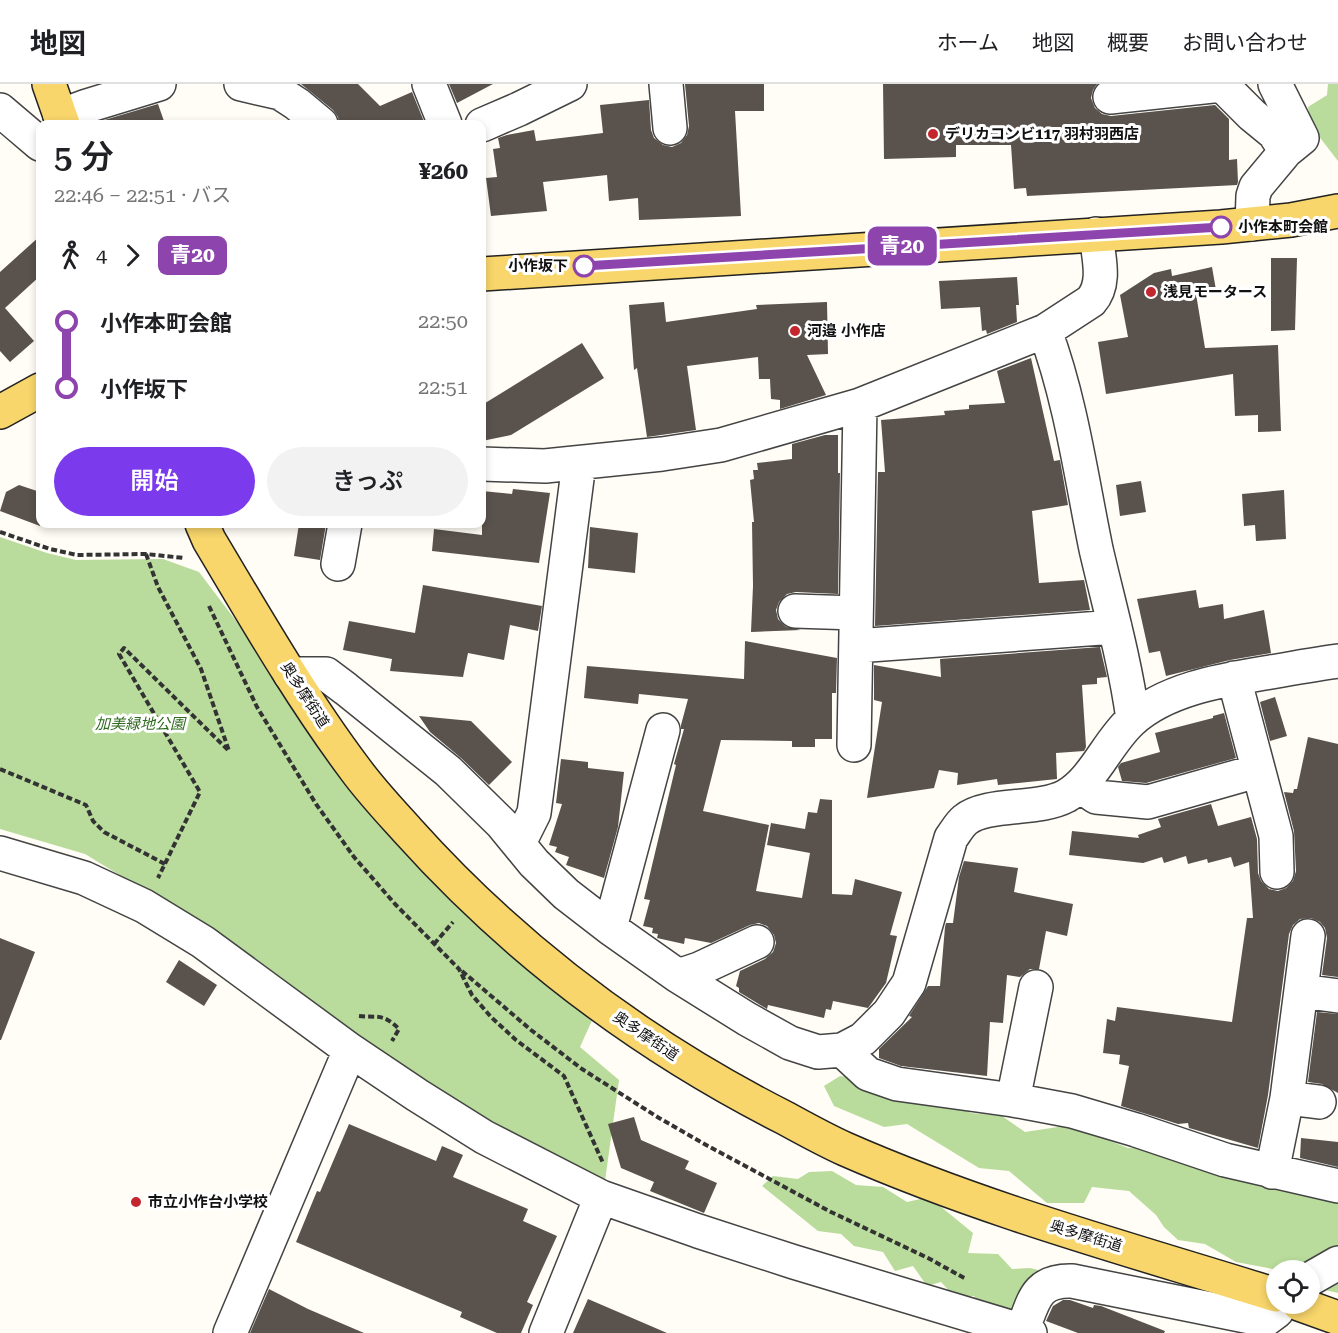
<!DOCTYPE html>
<html lang="ja">
<head>
<meta charset="utf-8">
<style>
	body { margin:0; font-family:"Roboto Serif","Noto Sans JP",serif; background:#f2f2f2; color:#202124; height:100vh; display:flex; flex-direction:column; font-size:22px; white-space:nowrap }
	* { box-sizing:border-box; margin:0 }
	p { font-size:20px; color:#757577 }
	.icon { flex:none; width:33px; height:33px; fill:none; stroke:currentColor; stroke-width:2; stroke-linecap:round; stroke-linejoin:round }
	.map { position:relative; flex:1; overflow:hidden }
	.panel { position:absolute; left:36px; top:36px; width:450px; height:408px; display:flex; flex-direction:column; background:#fff; border-radius:12px; box-shadow:0 3px 9px #0003 }
	.panel>* { flex:none }
	.badge { padding:0 12px; border-radius:9px; font-size:21px; line-height:39px }
	.tools { position:absolute; left:1266px; top:1176px; display:grid; gap:12px }
	.tools a { display:grid; place-items:center; width:54px; height:54px; border-radius:50%; background:#fff; box-shadow:0 3px 9px #0003; font-size:30px }
	.map>.badge { position:absolute; translate:-50% -50%; box-shadow:0 0 0 3px #fff }
	.legs { display:flex; align-items:center; gap:9px; height:66px; padding:0 18px; font-size:20px }
	.legs p { margin-inline-start:auto }
	.head { display:flex; align-items:center; justify-content:space-between; height:102px; padding:0 18px }
	h1 { font-size:33px; font-weight:600; line-height:45px }
	.action { display:flex; gap:12px; margin-top:auto; padding:12px 18px }
	.action a { flex:1; height:69px; border-radius:36px; background:#7c3aed; color:#fff; font-size:24px; font-weight:600; line-height:69px; text-align:center }
	.action a+a { background:#f2f2f2; color:#202124 }
	ul { padding:0 18px; list-style:none }
	li { display:flex; align-items:center; gap:21px; height:66px; font-size:22px }
	li i { display:grid; place-items:center; width:9px; height:100%; margin:0 8px; background:currentColor }
	li i::after { content:''; width:15px; height:15px; margin:-8px; border:4px solid; border-radius:50%; background:#fff }
	li p { margin-inline-start:auto }
	li:first-child i { background:linear-gradient(#0000 50%,currentColor 0) }
	li:last-child i { background:linear-gradient(currentColor 50%,#0000 0) }
	header { display:flex; align-items:center; gap:36px; box-sizing:border-box; height:84px; padding:0 30px; background:#fff; border-bottom:2px solid #e0e0e0 }
	header strong { font-size:28px }
	nav { display:flex; gap:33px; margin-inline-start:auto; font-size:21px }
	.map>svg:first-child { display:block }
	.forest { fill:#b9dc9c }
	.building { fill:#5a524d }
	.lines { fill:none; stroke-linecap:round; stroke-linejoin:round }
	.minor-casing { stroke:#444; stroke-width:36 }
	.major-casing { stroke:#222; stroke-width:36 }
	.path { stroke:#333; stroke-width:4; stroke-dasharray:6 3; stroke-linecap:butt }
	.minor { stroke:#fff; stroke-width:33 }
	.major { stroke:#f9d66b; stroke-width:33 }
	.line-1-casing { stroke:#fff; stroke-width:14 }
	.line-1 { stroke:#8e44ad; stroke-width:9 }
	.poi-dot { fill:#c4262e; stroke:#fff; stroke-width:2 }
	.stop-1-dot { fill:#fff; stroke:#8e44ad; stroke-width:3 }
	.labels { text-anchor:middle; dominant-baseline:central; stroke-width:6; stroke-linejoin:round; paint-order:stroke }
	.poi-label { font-size:15px; font-weight:bold; fill:#111; stroke:#fff; text-anchor:start }
	.stop-label { font-size:15px; font-weight:bold; fill:#111; stroke:#fff; text-anchor:start }
	.street-label { font-size:15px; fill:#111; stroke:#fff }
	.park-label { font-size:15px; font-style:italic; fill:#2f6b1f; stroke:#fff }
</style>
</head>
<body>
<header>
<strong>地図</strong>
<nav><a>ホーム</a><a>地図</a><a>概要</a><a>お問い合わせ</a></nav>
</header>
<div class="map">
<svg width="1338" height="1249" viewBox="0 0 1338 1249">
	<rect width="100%" height="100%" fill="#fffdf5"/>
	<!-- forest -->
	<path class="forest" d="M1328 0H1338V77L1311 42 1308 23 1327 11Z
		M0 453 47 469 76 476 163 475 199 488 255 562 594 932 580 963 619 996 605 1097 496 1043 386 972 213 848 85 770 0 745Z
		M840 992 859 994 928 1009 971 1029 1002 1032 1025 1048 1071 1041 1128 1064 1157 1061 1283 1107 1311 1102 1338 1111V1209L1321 1205 1310 1186H1278L1236 1178 1205 1160 1178 1156 1164 1143 1156 1131 1129 1107 1092 1103 1084 1119H1047L1009 1087 979 1084 907 1040 884 1043 834 1022 824 1002Z
		M832 1087 856 1101 883 1103 907 1118 929 1113 973 1149 968 1169 998 1170 1012 1185 1030 1184 1050 1189 1018 1237 982 1228 974 1212 955 1213 941 1198 927 1202 913 1182 895 1187 883 1168 854 1162 841 1150 818 1147 762 1102 773 1092 798 1095 809 1088Z"/>
	<!-- building -->
	<path class="building" d="M301 0H358L380 22 412 8 425 40H339L338 33 333 26Z
		M449 0H493L457 19Z
		M685 0H764V27H735L741 132 639 136 638 114 609 117 607 91 543 98 547 127 491 132 486 94 497 93 493 65 500 64 498 54 507 51 534 46 536 57 603 49 600 21 649 16 651 46 654 54 663 61 672 63 681 59 687 51 689 42Z
		M883 0H1097L1093 6 1091 14 1095 24 1102 30 1111 32 1215 21 1229 35V76L1237 75 1238 98 1237 101 1027 112 1026 104 1014 105 1011 61H956V73L884 75Z
		M158 20 165 40H103L101 37Z
		M40 152V192L5 224 34 257 10 278 0 267V188Z
		M1271 174H1297L1295 246 1271 247Z
		M1212 183 1216 206 1196 210 1205 264 1278 261 1281 347 1258 348V331L1235 332 1233 290 1106 310 1098 258 1128 253 1120 211 1154 189 1171 185 1172 192Z
		M1017 193 1019 221H1016L1017 238 987 250 986 246 982 247 980 223 941 225 939 197Z
		M664 218 666 238 757 225 756 221 827 218 828 270 807 271 826 311 780 325V316L771 315 770 295H759L758 273 687 282 696 346 647 353 637 284 634 286 629 221Z
		M582 259 604 294 511 351 482 357V321Z
		M1031 274 1054 377 1060 376 1068 421 1032 427 1039 499 1084 496 1090 526 875 542 878 388H885L881 336 945 331 944 327 969 325V321L1005 319 997 287Z
		M825 351H838V389H840L838 510 796 508 787 510 779 518 776 526 778 535 786 543 801 546 751 548 753 502 752 438H754L750 396 754 395 753 386H758L757 379 792 375V360Z
		M1141 397 1146 428 1120 432 1116 401Z
		M19 401 40 408V442L0 427 6 408Z
		M513 405 550 409 539 479 432 467 434 445 482 451V407L512 410Z
		M1284 406 1286 455 1256 457 1255 441 1244 442 1242 410Z
		M299 440H326L320 476 294 472Z
		M590 443 638 449 635 489 588 484Z
		M423 501 542 522 538 547 510 541 504 576 468 569 463 593 390 587 392 575 343 566 349 537 415 549Z
		M1196 506 1199 524 1223 520 1224 535 1264 526 1271 569 1230 576 1166 592 1160 567 1149 569 1137 515Z
		M745 557 837 574 836 609H832V655H815V663H792V657L721 656 703 727 769 741 756 807 802 814 810 769 767 761 771 739 805 745 808 728 817 729 820 715 832 716V810L852 811 855 795 902 808 890 851 897 852 886 899 868 924 833 917 831 926 826 925 824 934 768 921 767 925 739 908V904L736 902 740 887 765 875 773 868 776 859 774 851 767 842 759 839 750 841 711 859 685 854 684 860 657 854 658 850 652 849 653 844 643 842 650 816 644 815 676 681 674 680 684 645H681V641L688 615 639 610 638 620 584 614 587 582 744 595Z
		M1100 563 1107 593 1097 594V600L1082 601 1086 663 1084 667 1056 669 1057 695 998 701 997 695 957 701 958 689 939 686 934 704 867 714 882 618 874 616V581L941 593 940 575Z
		M1275 613 1287 652 1270 657 1260 618Z
		M1224 629 1236 674 1146 699 1122 697 1118 683 1121 679 1160 668 1155 649 1213 634V632Z
		M419 632 471 637 512 678 489 701 461 674 430 648Z
		M1308 653 1338 660V893L1322 891 1327 854 1325 844 1320 838 1311 834 1300 835 1293 841 1289 850 1268 1011 1258 1064 1189 1044 1188 1039 1178 1040 1121 1022 1129 982 1119 980 1120 971 1103 969 1107 935 1115 937 1117 923 1232 938 1247 834H1253L1249 778 1234 783 1231 773 1208 779 1207 775 1188 780 1186 772 1164 779 1162 773 1143 779 1069 771 1072 747 1139 754 1138 751 1161 743 1158 735 1211 720 1218 742 1251 733 1257 755 1258 789 1261 797 1269 805 1278 807 1286 804 1293 797 1296 787 1294 747 1284 708 1293 709 1294 705H1297Z
		M561 675 588 678V684L624 688 618 743 604 794 566 781 569 773 555 768 557 763 549 761 562 720 556 719Z
		M964 777 1018 784 1014 808 1073 820 1067 852 1046 847 1039 885H1030L1020 893 1007 891 1003 939 990 938 987 992 901 982 879 974V965L912 933 909 932 928 902H940L945 843 946 839H953L959 793Z
		M0 854 35 868 1 956H0Z
		M179 876 217 901 204 922 166 898Z
		M1317 928 1338 930V1009L1322 1000 1308 998Z
		M634 1033 641 1056 689 1077 685 1085 717 1099 704 1129 650 1107 654 1098 621 1084 608 1040Z
		M349 1040 436 1077 442 1062 463 1071 453 1093 528 1125 523 1137 557 1152 527 1218 533 1221 521 1249H497L460 1233 462 1228 296 1158 317 1107 320 1108Z
		M1301 1054 1338 1058V1083L1300 1074Z
		M269 1205 308 1225 364 1249H250Z
		M588 1215 667 1249H573Z
		M1063 1216H1070L1093 1224 1094 1221 1101 1222 1165 1247 1164 1249H1078L1046 1237 1053 1222Z"/>
	<g class="lines">
		<defs>
			<path id="minor" d="M241 0 280 9 297 20 321 40
				M429 0 445 40
				M666 0 670 44
				M1221 0 1252 31 1274 49 1286 67 1256 103 1253 112 1252 140
				M1275 0 1302 54 1286 67
				M1110 13 1222 1
				M0 26 40 60
				M60 32 87 22 159 0
				M482 41 519 25 570 0
				M1045 247C1071 317 1081 392 1096 465 1109 521 1125 577 1133 635
				M482 380 545 382 662 370 721 361 860 321 1045 247 1091 217C1107 199 1098 172 1096 150
				M338 480 345 440
				M795 527 856 529
				M856 562 1115 543
				M290 590H326L346 605 448 687 502 740 534 779 566 810 610 844 678 892 747 935 790 959 818 968 842 966 863 955 889 929 909 899 951 754C955 749 959 741 965 736 987 718 1038 727 1066 712 1094 696 1107 659 1131 637 1167 604 1224 596 1271 588 1293 584 1315 580 1338 577
				M1234 594 1276 752 1277 788
				M854 661 860 321
				M1080 702 1096 713 1148 718 1257 687
				M519 759 534 729 579 379
				M0 769 84 794 144 822 203 858 350 966 417 1011 484 1053 601 1113 698 1147 794 1178 1030 1249
				M610 844 663 646
				M678 892 699 885 757 858
				M1301 907 1338 912
				M842 966 868 990 897 1000 1013 1016 1072 1027 1136 1046 1225 1076 1338 1102
				M1287 1014 1319 1018
				M1013 1016 1036 903
				M1272 1088 1287 1014 1308 852
				M1310 1195 1338 1179
				M1022 1247C1034 1217 1035 1196 1072 1197L1265 1236 1277 1227 1280 1220
				M230 1249 350 966
				M546 1249 601 1113"/>
			<path id="major" d="M49 0 63 40
				M482 190 1221 143 1291 136 1338 127
				M0 328 40 306
				M202 440 209 456C255 533 301 613 355 685 371 707 390 727 408 747 514 865 643 962 785 1034 805 1045 825 1056 845 1065 984 1126 1132 1166 1276 1211
				M1299 1220 1338 1234"/>
		</defs>
		<!-- minor casing -->
		<use href="#minor" class="minor-casing"/>
		<!-- major casing -->
		<use href="#major" class="major-casing"/>
		<!-- path -->
		<path class="path" d="M0 448 50 465 77 471 146 470 184 474
			M146 470 158 503 201 585 229 667 124 564 119 570 200 708 158 794
			M209 522 257 623 316 720 354 773 395 820 459 885 472 911 491 933 516 956 564 992 603 1079
			M0 685 86 721 93 737 104 748 165 780
			M434 860 453 838
			M462 887 531 946 582 985 659 1034 708 1062 831 1128 928 1174 966 1195
			M359 932C379 934 383 929 399 945L392 957"/>
		<!-- minor -->
		<use href="#minor" class="minor"/>
		<!-- major -->
		<use href="#major" class="major"/>
	</g>
	<g class="lines">
		<defs>
			<path id="line-1" d="M584 182 1221 143"/>
		</defs>
		<!-- line-1 casing -->
		<use href="#line-1" class="line-1-casing"/>
		<!-- line-1 -->
		<use href="#line-1" class="line-1"/>
	</g>
	<!-- markers -->
	<g class="poi-dot">
		<circle cx="933" cy="50" r="6"/>
		<circle cx="1151" cy="208" r="6"/>
		<circle cx="795" cy="247" r="6"/>
		<circle cx="136" cy="1118" r="6"/>
	</g>
	<g class="stop-1-dot">
		<circle cx="1221" cy="143" r="10"/>
		<circle cx="584" cy="182" r="10"/>
	</g>
	<g class="labels">
		<!-- poi labels -->
		<g class="poi-label">
			<text x="945" y="50">デリカコンビ117 羽村羽西店</text>
			<text x="1163" y="208">浅見モータース</text>
			<text x="807" y="247">河邉 小作店</text>
			<text x="148" y="1118">市立小作台小学校</text>
		</g>
		<!-- stop labels -->
		<g class="stop-label">
			<text x="1238" y="143">小作本町会館</text>
			<text x="568" y="182" text-anchor="end">小作坂下</text>
		</g>
		<!-- street labels -->
		<g class="street-label">
			<text transform="translate(305 611) rotate(57)">奥多摩街道</text>
			<text transform="translate(646 952) rotate(34)">奥多摩街道</text>
			<text transform="translate(1086 1152) rotate(17)">奥多摩街道</text>
		</g>
		<!-- park labels -->
		<g class="park-label">
			<text x="140" y="640">加美緑地公園</text>
		</g>
	</g>
</svg>
<div class="tools">
<a><svg class="icon" aria-label="locate" viewBox="0 0 24 24"><circle cx="12" cy="12" r="6"/><path d="M12 2v4M12 18v4M2 12h4M18 12h4"/></svg></a>
</div>
<b class="badge" style="left:902px;top:162px;background:#8e44ad;color:#fff">青20</b>
<section class="panel">
<div class="head"><div><h1>5 分</h1><p>22:46 – 22:51 · バス</p></div><b>¥260</b></div>
<div class="legs"><svg class="icon" aria-label="walk" viewBox="0 0 24 24"><circle cx="13" cy="4" r="2"/><path d="M13 8l-2 6 4 7M11 14l-3 7M7 12l3-4h3l4 4"/></svg>4<svg class="icon" aria-label="forward" viewBox="0 0 24 24"><path d="M9 5l7 7-7 7"/></svg><b class="badge" style="background:#8e44ad;color:#fff">青20</b></div>
<ul>
<li><i style="color:#8e44ad"></i><b>小作本町会館</b><p>22:50</p></li>
<li><i style="color:#8e44ad"></i><b>小作坂下</b><p>22:51</p></li>
</ul>
<div class="action"><a>開始</a><a>きっぷ</a></div>
</section>
</div>
</body>
</html>
